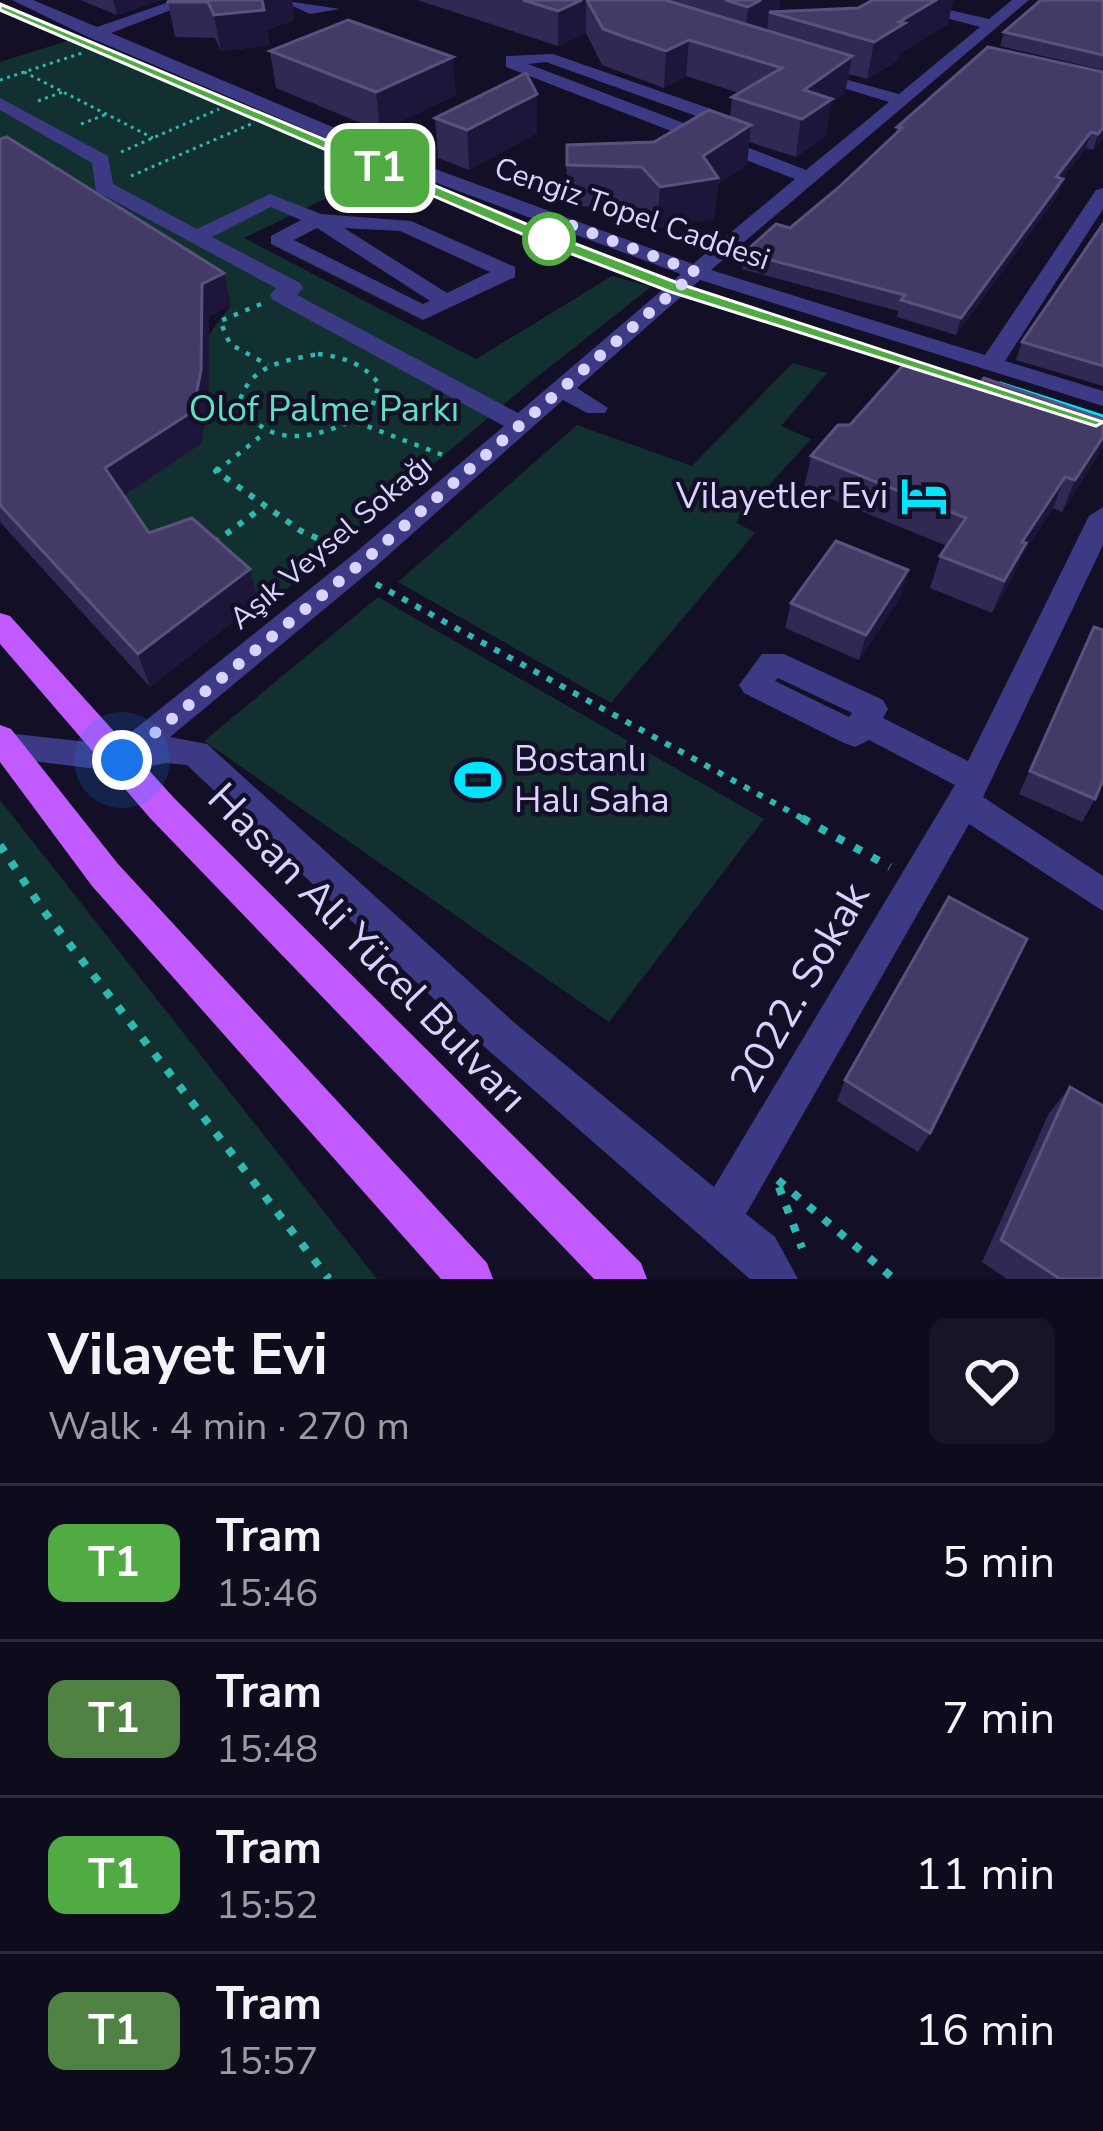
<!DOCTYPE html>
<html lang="en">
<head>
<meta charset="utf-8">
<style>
	body { margin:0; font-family:"Nunito Sans",sans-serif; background:#171425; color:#f1f3f6; height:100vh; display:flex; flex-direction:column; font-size:45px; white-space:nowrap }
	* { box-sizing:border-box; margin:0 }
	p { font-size:39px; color:#9b9ba3 }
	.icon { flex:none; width:66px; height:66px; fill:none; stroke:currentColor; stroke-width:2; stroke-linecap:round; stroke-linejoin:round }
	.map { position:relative; height:1279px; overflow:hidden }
	.sheet { display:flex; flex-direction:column; background:#0e0b1c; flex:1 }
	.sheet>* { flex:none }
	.badge { padding:0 24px; border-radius:18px; font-size:42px; line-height:78px }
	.you { position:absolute; width:60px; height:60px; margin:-30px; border:9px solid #fff; border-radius:50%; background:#1a73e8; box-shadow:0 0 0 18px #1a73e833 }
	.map>.badge { position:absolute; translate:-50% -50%; box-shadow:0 0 0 6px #fff }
	.round { display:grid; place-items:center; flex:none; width:126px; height:126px; border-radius:18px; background:#171425 }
	.overview { display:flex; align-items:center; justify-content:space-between; height:204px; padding:0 48px }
	h1 { font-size:57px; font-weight:700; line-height:90px }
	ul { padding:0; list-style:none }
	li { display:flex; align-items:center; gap:36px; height:156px; padding:0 48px; border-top:3px solid #2e2b3b }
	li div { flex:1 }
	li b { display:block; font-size:45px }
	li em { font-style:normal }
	li .badge { min-width:132px; font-weight:700; text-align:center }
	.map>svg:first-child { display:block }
	.green { fill:#12302f }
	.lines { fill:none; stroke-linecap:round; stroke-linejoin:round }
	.path-far3 { stroke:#2fb8b0; stroke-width:3; stroke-dasharray:3 4.5; stroke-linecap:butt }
	.path-far2 { stroke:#2fb8b0; stroke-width:4.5; stroke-dasharray:4.5 8; stroke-linecap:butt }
	.path-far1 { stroke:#2fb8b0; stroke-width:6; stroke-dasharray:6 9; stroke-linecap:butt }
	.path { stroke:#2fb8b0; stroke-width:8; stroke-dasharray:8 12; stroke-linecap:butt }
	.minor { fill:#3d3a85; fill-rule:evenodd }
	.major { fill:#c25bff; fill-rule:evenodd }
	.tram { stroke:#00e5ff; stroke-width:3 }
	.wall { fill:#312854 }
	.shaded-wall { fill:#1d163a }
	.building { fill:#433a66; stroke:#5a527e; stroke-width:3 }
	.line { fill:#50ab43; stroke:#fff; stroke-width:3 }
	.walk { stroke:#d9d4ff; stroke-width:12; stroke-dasharray:0 21.6 }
	.stop-dot { fill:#fff; stroke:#50ab43; stroke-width:6 }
	.labels { text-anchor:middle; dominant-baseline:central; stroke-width:9; stroke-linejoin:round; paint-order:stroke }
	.far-street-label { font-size:30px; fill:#d9d4ff; stroke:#130f26 }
	.park-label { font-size:36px; fill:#5fe0c0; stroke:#130f26 }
	.poi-label { font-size:36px; fill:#d9d4ff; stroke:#130f26; text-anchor:end }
	.near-street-label { font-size:42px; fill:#d9d4ff; stroke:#130f26 }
</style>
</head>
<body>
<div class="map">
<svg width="1103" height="1279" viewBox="0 0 1103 1279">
	<rect width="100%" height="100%" fill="#130f26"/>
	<!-- green -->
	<path class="green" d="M70 40 323 147 372 176 244 238 476 359 612 276 651 287 528 384 259 613 258 602 160 566 116 501 209 335 231 305 0 172V62Z
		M793 363 827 373 781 426 811 439 736 522 755 533 611 703 398 582 577 425 692 466Z
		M378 597 764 819 609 1022 204 741Z
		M0 800 377 1279H0Z"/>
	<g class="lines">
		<!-- path-far3 -->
		<path class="path-far3" d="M24 72 153 138
			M0 80 82 53
			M38 101 63 92
			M81 124 107 114
			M121 152 219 109
			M131 176 251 124"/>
		<!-- path-far2 -->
		<path class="path-far2" d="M261 304 220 321 230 344 268 365
			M318 354C343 357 363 363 379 384L371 411C328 435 267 457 240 400 252 364 284 361 318 354Z
			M356 422 448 457
			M217 471 266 432"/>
		<!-- path-far1 -->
		<path class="path-far1" d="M219 468 216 471 301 531 337 547
			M214 543 264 506
			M376 584 807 821"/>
		<!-- path -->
		<path class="path" d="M802 818 890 867
			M0 845 43 910 329 1279
			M778 1180 894 1279
			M779 1187 802 1248"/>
		<!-- minor -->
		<path class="minor" d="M12 0H33L97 27 175 0H197L111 33 408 159 693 264 795 179 506 67V56L553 54 711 109 712 122 702 130 806 170 889 102 804 76V68L899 94 980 27 878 0H906L989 19 1012 0H1029L711 270 985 355 1096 190 1103 188V209L1005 361 1103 391V406L700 280 577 388 608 408 605 413H587L563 400 375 567 170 737 207 744 517 1025 714 1187 955 785 869 740 855 747 844 743 744 693 739 685 762 654H784L883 700 888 709 883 718 968 761 1089 516 1103 507V545L983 797 1103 876V911L969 824 746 1214 775 1237 798 1279H750L489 1051 187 765 166 763 121 772 0 757V735L6 733 115 745 355 553 504 426 273 300 270 295 276 288 96 191 92 163 0 110V98L108 156 113 184 197 229 270 194 321 214 411 221 515 267V277L423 320 271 244V236L301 220 271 207 212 237 300 283 303 288 297 295 518 413 681 274 394 167 88 37ZM546 62 696 116 695 119 686 124 528 64ZM317 228 430 301 423 304 294 240ZM344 228 400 231 490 272 447 293ZM778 678 852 713 849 717 775 681Z
			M280 0 340 9 310 14Z"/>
		<!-- major -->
		<path class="major" d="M0 613 10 616 174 798 641 1263 647 1279H594L150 818 0 644Z
			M0 725 11 729 118 864 487 1263 493 1279H441L92 886 0 762Z"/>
		<!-- tram -->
		<path class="tram" d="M0 7 549 239 677 288 1014 394
			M1000 383 1103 416"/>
	</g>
	<!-- wall -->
	<path class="wall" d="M80 0H161L117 15Z
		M292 0 294 20 267 30 270 45 221 51 215 38 175 37 168 2Z
		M417 0H780L779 11 858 8 873 0H953L948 24 899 54 898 60 867 79 849 74 845 93 831 103 825 137 796 157 749 142 747 165 718 184 714 219 657 228 639 208 566 206 567 145 654 142 730 117 732 97 739 93 686 76 664 88 602 65 586 33 558 46Z
		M1103 0V70L1000 46 1004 32Z
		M270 51 456 95 380 131 276 88Z
		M1103 72V138L1093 150 1086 148 1062 179 1058 195 956 335 897 317 898 311 742 269 744 253 790 228 838 188 895 135 897 127Z
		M435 118 537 133 469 170 438 158Z
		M0 139 231 305 209 316V403L201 444 124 496 149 533 250 569 258 602 150 687 0 522Z
		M1103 224V386L1016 360 1022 342Z
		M1103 419V445L1099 454 1062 512 1053 508 1021 557 1014 575 992 613 930 588 940 556 947 546 804 488 811 456 850 425Z
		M901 596 859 660 785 628 791 603Z
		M1094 627 1095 799 1082 822 1019 794Z
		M845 1080 930 1133 918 1152 837 1101Z
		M1070 1087 1103 1279H1007L982 1262 1049 1113Z"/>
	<!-- shaded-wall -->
	<path class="shaded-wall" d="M113 0H161L117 15Z
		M262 0H292L294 20 267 30Z
		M582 0H586V33L558 46V11Z
		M761 0H780L778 14 769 12 767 30 744 42 748 7Z
		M936 0H953L948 24 899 54 898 60 867 79 874 42 899 22Z
		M264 10 270 45 221 51 214 15Z
		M689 40 686 76 664 88 666 51Z
		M852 56 845 93 831 103 825 137 796 157 804 90Z
		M453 57 456 95 380 131 376 92Z
		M537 94V133L469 170 467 130Z
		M751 125 747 165 718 184 714 219 657 228 660 187 703 156Z
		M1103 128V138L1093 150 1098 134Z
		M1091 132 1086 148 1051 193 1056 177Z
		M1063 179 1058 195 956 335 961 318Z
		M224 273 231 305 209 316V403L201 444 116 501 105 468 202 284Z
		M1103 437V445L1099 454 1062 512 1075 480Z
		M1065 477 1053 508 1021 557 1014 575 992 613 1022 542Z
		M250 569 258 602 150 687 138 654Z
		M908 570 901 596 859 660 866 635Z"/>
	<!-- building -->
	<path class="building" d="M169 0H262L264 10 214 15 208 2H168Z
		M523 0H582L558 11Z
		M587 0H665L852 56 804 90 832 99 802 119 732 97 782 68 689 40 666 51 625 37 603 29Z
		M725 0H761L748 7Z
		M873 0H936L899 22 905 23 874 42 769 12 858 8Z
		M1041 0H1103V55L1004 32Z
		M348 20 453 57 376 92 270 51Z
		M988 47 1103 72V128L1098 134 1091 132 1056 177 1063 179 961 318 901 300 905 295 744 253 776 224 790 228 838 188 902 128 897 127Z
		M526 73 537 94 467 130 435 118Z
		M709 110 751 125 703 156 718 178 660 187 642 167 567 165V145L654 142Z
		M7 137 224 273 202 284 201 370 193 411 105 468 149 533 192 518 250 569 138 654 0 505V139Z
		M1103 224V366L1022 342Z
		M907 361 978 386 984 378 1103 419V437L1075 480 1065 477 1022 542 1026 543 1004 581 940 556 966 518 811 456 838 425H850Z
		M836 541 908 570 866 635 791 603Z
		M1094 627 1103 630V780L1095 799 1030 771Z
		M949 897 1027 939 930 1133 845 1080Z
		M1070 1087 1103 1106V1279H1060L1001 1240Z"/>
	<!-- line -->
	<path class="line" d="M0 4 555 236 683 285 1103 422 1096 426 671 292 543 243 0 10Z"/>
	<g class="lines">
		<!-- walk -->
		<path class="walk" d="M122 760 365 560 696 272 570 225 549 239"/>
	</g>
	<!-- icons -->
	<defs>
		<symbol id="hotel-bare" viewBox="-9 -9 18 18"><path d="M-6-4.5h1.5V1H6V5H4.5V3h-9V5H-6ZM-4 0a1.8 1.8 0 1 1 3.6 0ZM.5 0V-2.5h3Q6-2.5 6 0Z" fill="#00e5ff" stroke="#130f26" stroke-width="2.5" paint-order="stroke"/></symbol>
		<symbol id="stadium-bare" viewBox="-9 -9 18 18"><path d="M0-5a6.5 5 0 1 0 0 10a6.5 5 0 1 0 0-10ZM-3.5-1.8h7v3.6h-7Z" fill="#00e5ff" stroke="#130f26" stroke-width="2.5" paint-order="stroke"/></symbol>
	</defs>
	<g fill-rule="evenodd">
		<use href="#hotel-bare" x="891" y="463" width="66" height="66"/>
		<use href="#stadium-bare" x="445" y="747" width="66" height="66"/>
	</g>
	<!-- markers -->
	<circle class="stop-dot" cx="549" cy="239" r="24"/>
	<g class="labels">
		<!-- far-street labels -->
		<g class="far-street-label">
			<text transform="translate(632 214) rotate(19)">Cengiz Topel Caddesi</text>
			<text transform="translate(331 542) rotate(-40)">Aşık Veysel Sokağı</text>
		</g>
		<!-- park labels -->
		<g class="park-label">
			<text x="324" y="409">Olof Palme Parkı</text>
		</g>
		<!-- poi labels -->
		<g class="poi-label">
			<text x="888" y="496">Vilayetler Evi</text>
			<text x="514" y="759" text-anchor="start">Bostanlı<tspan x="514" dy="41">Halı Saha</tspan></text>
		</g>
		<!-- near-street labels -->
		<g class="near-street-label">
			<text transform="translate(367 948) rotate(46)">Hasan Ali Yücel Bulvarı</text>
			<text transform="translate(800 988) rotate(-60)">2022. Sokak</text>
		</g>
	</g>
</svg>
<div class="you" style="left:122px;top:760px"></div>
<b class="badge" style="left:380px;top:168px;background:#50ab43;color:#fff">T1</b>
</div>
<section class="sheet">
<div class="overview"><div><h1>Vilayet Evi</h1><p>Walk · 4 min · 270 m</p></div><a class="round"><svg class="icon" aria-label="heart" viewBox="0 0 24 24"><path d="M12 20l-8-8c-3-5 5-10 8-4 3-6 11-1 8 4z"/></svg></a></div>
<ul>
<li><span class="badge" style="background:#50ab43;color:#fff">T1</span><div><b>Tram</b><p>15:46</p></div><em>5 min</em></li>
<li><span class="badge" style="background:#508243;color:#fff">T1</span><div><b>Tram</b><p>15:48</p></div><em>7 min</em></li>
<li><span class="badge" style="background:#50ab43;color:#fff">T1</span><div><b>Tram</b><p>15:52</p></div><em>11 min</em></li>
<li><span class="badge" style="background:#508243;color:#fff">T1</span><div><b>Tram</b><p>15:57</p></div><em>16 min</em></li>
</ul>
</section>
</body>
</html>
